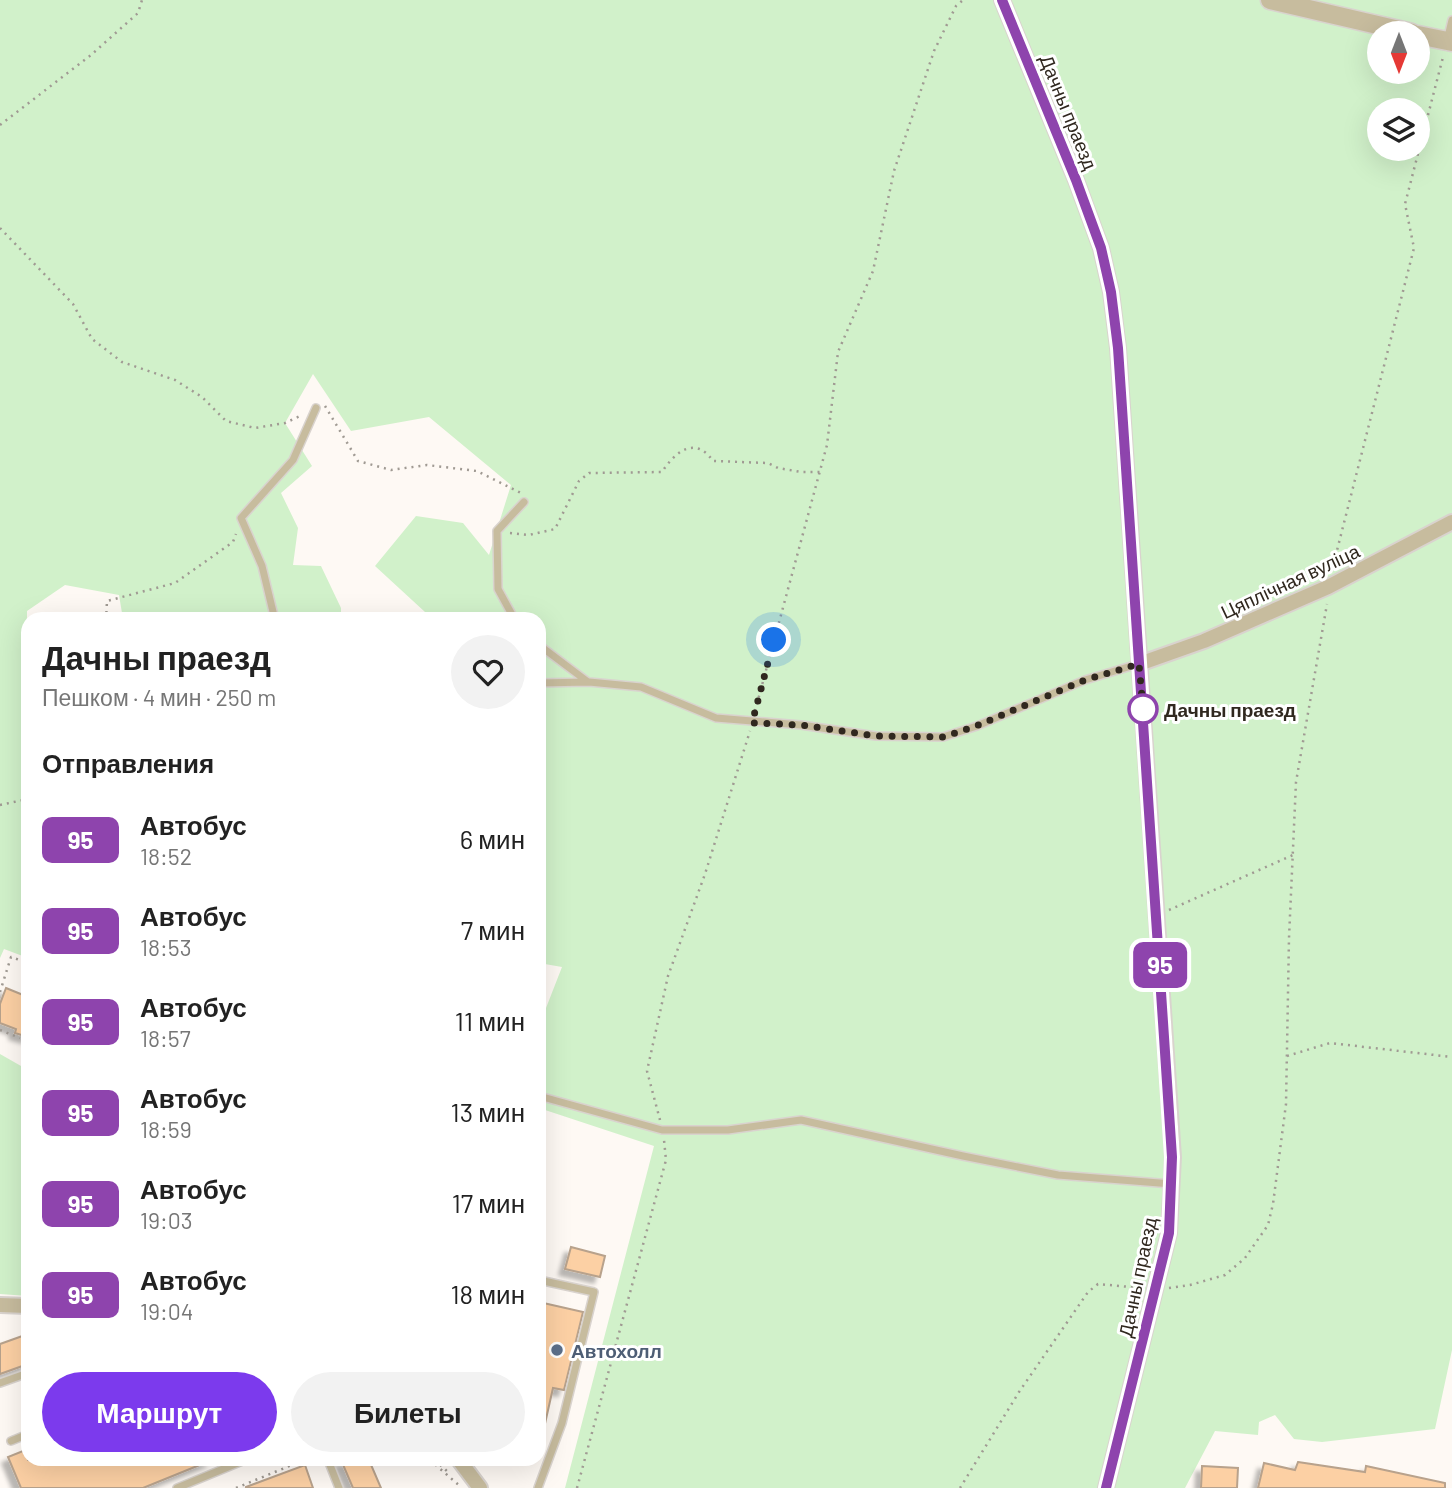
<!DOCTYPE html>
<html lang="ru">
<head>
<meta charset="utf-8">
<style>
	body { margin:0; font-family:Barlow,sans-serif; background:#f2f2f2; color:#222; height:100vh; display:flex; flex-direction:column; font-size:26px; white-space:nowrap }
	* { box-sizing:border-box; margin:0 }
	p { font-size:23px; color:#767676 }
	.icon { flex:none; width:38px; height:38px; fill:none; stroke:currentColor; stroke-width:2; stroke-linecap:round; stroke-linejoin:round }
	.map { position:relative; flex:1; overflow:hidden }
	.panel { position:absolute; left:21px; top:612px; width:525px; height:854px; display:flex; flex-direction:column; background:#fff; border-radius:21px; box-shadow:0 7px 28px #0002 }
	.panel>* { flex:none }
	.badge { padding:0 14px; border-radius:10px; font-size:24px; line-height:46px }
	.needle { width:46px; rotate:180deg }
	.controls { position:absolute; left:1367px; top:21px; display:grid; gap:14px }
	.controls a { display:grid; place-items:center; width:63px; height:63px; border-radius:50%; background:#fff; box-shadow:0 7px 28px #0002; font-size:35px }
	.you { position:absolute; width:35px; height:35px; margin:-18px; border:5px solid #fff; border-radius:50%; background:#1a73e8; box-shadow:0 0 0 10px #1a73e833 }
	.map>.badge { position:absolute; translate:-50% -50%; box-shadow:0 0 0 4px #fff }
	h2 { padding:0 21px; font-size:26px; line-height:63px }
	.round { display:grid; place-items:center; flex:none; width:74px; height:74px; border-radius:37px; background:#f2f2f2 }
	.head { display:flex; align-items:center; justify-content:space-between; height:119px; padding:0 21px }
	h1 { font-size:33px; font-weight:700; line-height:52px }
	.button { display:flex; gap:14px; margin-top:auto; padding:14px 21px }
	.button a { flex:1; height:80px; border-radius:42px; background:#7c3aed; color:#fff; font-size:28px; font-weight:700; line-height:80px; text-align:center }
	.button a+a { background:#f2f2f2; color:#222 }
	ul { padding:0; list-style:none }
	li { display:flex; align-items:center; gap:21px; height:91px; padding:0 21px }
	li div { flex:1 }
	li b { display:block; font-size:26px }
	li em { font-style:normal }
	li .badge { min-width:77px; font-weight:700; text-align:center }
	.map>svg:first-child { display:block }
	.green { fill:#d1f1ca; fill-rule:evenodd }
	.building { fill:#fcd0a4; stroke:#b8a28c; stroke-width:2; filter:url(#shadow) }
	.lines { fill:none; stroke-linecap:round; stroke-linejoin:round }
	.service-casing { stroke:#d9d3ce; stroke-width:10 }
	.minor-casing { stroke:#d9d3ce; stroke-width:18 }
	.tertiary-casing { stroke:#d9d3ce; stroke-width:21 }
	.path { stroke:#a09a93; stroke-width:2.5; stroke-dasharray:2 5; stroke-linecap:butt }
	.service { stroke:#c7bc9e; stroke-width:7 }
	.minor { stroke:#c7bc9e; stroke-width:14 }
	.tertiary { stroke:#c7bc9e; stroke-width:18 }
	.line-casing { stroke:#fff; stroke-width:16 }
	.line { stroke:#8e44ad; stroke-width:10 }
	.walk { stroke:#30281f; stroke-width:7; stroke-dasharray:0 12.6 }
	.stop-dot { fill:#fff; stroke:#8e44ad; stroke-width:3.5 }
	.service-dot { fill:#5c6f8a; stroke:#fff; stroke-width:2.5 }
	.labels { text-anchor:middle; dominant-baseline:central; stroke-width:6; stroke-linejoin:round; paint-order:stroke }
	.street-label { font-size:19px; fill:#30281f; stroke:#fff }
	.stop-label { font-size:19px; font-weight:bold; fill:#30281f; stroke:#fff; text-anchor:start }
	.service-label { font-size:19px; font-weight:bold; fill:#4e5e75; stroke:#fff; text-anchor:start }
</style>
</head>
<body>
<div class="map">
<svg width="1452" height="1488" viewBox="0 0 1452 1488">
	<defs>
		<filter id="shadow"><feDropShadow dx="-6" dy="6" stdDeviation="2" flood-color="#0004"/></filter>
	</defs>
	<rect width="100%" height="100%" fill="#fef9f4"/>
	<!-- green -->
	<path class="green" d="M0 0H1452V1350L1435 1429 1322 1442 1294 1439 1275 1415 1259 1422 1258 1435 1215 1431 1185 1488H565L654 1146 539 1108V1026L562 967 539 963V620L446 619 425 612 375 566 416 516 463 523 489 555 511 485 429 417 351 431 313 374 285 423 312 466 281 493 298 528 293 565 321 566 341 608V619H123L119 595 65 585 27 611 28 958 4 949 0 958ZM1379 33H1418V72H1379ZM1379 110H1418V149H1379Z
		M0 1054 28 1070V1296L0 1294Z"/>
	<!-- building -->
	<path class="building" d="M6 988 28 997V1037L15 1033 16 1029 0 1023V1004Z
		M571 1247 605 1256 600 1277 565 1269Z
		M539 1302 583 1312 564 1390 553 1388 544 1428 539 1427Z
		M28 1334V1364L0 1374V1344Z
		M28 1449V1460H212L143 1488H21L8 1457Z
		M341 1460H369L381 1488H353Z
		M1298 1462 1365 1472 1366 1466 1445 1483V1488H1258L1264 1463 1295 1470Z
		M305 1465 313 1488H246V1487Z
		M1202 1466 1238 1468 1237 1488H1201Z"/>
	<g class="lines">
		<defs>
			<path id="service" d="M1447 41 1452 20
				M275 620 262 566 241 518 293 460 316 408
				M515 620 498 589 497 531 524 502
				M539 645 588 682
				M539 683 589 682 641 687 716 718 801 725 876 736 943 737 977 726 1085 680 1138 664
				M28 1046 26 1047V1054L28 1056
				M539 1096 662 1130H728L801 1120 963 1156 1058 1175 1172 1184
				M0 1383 28 1373
				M11 1441 28 1434
				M328 1460 339 1488
				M177 1488 245 1460
				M538 1488 562 1423 594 1292 539 1280"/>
			<path id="minor" d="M1002 0 1076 180 1101 248 1111 292 1118 348 1173 1157 1169 1233 1106 1488
				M1139 664 1204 641 1328 587 1452 522
				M0 1305 28 1306
				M459 1460 480 1488"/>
			<path id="tertiary" d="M1270 0 1412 33
				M1418 35 1452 42"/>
		</defs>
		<!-- service casing -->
		<use href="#service" class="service-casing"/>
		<!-- minor casing -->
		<use href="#minor" class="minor-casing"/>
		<!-- tertiary casing -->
		<use href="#tertiary" class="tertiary-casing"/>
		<!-- path -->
		<path class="path" d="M0 125 91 55 138 13 142 0
			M0 228 73 304 92 339 122 362 175 380 202 397 226 421 255 428 285 423 300 416
			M325 406 358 461 391 470 427 465 477 471 521 493
			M510 533 529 535 555 529 579 481 589 473 662 472C675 452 695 435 713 461L768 463 778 468 801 472H820
			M1332 570 1414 248 1405 204 1443 57
			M106 620 107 601 175 583 233 542 236 534
			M755 711 827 445 838 352 873 271 894 171 934 51 956 6 963 0
			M0 805 28 799
			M1169 910 1293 855
			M0 992 11 957 28 963
			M0 1030 20 1038
			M1287 1056 1330 1043 1452 1057
			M660 1120 647 1071 668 976 705 874 750 731
			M1169 1288 1190 1285 1225 1275 1245 1258 1268 1225 1273 1204 1286 1104 1289 938 1296 782 1327 604
			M430 1460 461 1487
			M435 1460 449 1473
			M236 1488 304 1460
			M577 1488 666 1160 664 1140
			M960 1488 1019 1392 1088 1292 1098 1284 1141 1288"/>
		<!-- service -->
		<use href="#service" class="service"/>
		<!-- minor -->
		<use href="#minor" class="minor"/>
		<!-- tertiary -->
		<use href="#tertiary" class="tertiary"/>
	</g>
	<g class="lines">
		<defs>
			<path id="line" d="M1002 0 1076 180 1101 248 1111 292 1118 348 1172 1157 1169 1233 1106 1488"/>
		</defs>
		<!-- line casing -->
		<use href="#line" class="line-casing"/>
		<!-- line -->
		<use href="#line" class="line"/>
		<!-- walk -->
		<path class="walk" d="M774 640 752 723 801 725 876 736 943 737 976 726 1085 680 1139 664 1143 709"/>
	</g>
	<!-- markers -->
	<circle class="stop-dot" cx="1143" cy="709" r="14"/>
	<circle class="service-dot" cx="557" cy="1350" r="7"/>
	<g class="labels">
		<!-- street labels -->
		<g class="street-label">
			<text transform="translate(1069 112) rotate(68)">Дачны праезд</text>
			<text transform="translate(1290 581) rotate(-25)">Цяплічная вуліца</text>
			<text transform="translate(1137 1277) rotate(-78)">Дачны праезд</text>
		</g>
		<!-- stop labels -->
		<g class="stop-label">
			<text x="1164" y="709">Дачны праезд</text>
		</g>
		<!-- service labels -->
		<g class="service-label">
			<text x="571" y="1350">Автохолл</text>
		</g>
	</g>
</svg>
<div class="controls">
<a><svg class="needle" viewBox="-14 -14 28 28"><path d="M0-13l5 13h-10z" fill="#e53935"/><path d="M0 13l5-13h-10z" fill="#767676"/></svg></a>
<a><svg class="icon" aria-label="layers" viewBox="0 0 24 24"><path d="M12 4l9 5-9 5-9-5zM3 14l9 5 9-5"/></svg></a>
</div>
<div class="you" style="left:774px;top:640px"></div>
<b class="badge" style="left:1160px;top:965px;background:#8e44ad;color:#fff">95</b>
<section class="panel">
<div class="head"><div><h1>Дачны праезд</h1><p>Пешком · 4 мин · 250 m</p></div><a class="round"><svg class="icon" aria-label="heart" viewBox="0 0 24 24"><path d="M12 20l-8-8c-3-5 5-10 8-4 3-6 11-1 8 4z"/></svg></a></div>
<h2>Отправления</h2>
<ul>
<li><span class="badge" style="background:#8e44ad;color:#fff">95</span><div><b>Автобус</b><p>18:52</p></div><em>6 мин</em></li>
<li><span class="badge" style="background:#8e44ad;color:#fff">95</span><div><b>Автобус</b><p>18:53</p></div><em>7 мин</em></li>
<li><span class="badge" style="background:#8e44ad;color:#fff">95</span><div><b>Автобус</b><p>18:57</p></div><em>11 мин</em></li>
<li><span class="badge" style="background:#8e44ad;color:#fff">95</span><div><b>Автобус</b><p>18:59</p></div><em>13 мин</em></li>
<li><span class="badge" style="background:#8e44ad;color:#fff">95</span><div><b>Автобус</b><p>19:03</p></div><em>17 мин</em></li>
<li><span class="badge" style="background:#8e44ad;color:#fff">95</span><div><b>Автобус</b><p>19:04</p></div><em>18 мин</em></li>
</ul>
<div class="button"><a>Маршрут</a><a>Билеты</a></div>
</section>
</div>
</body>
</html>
